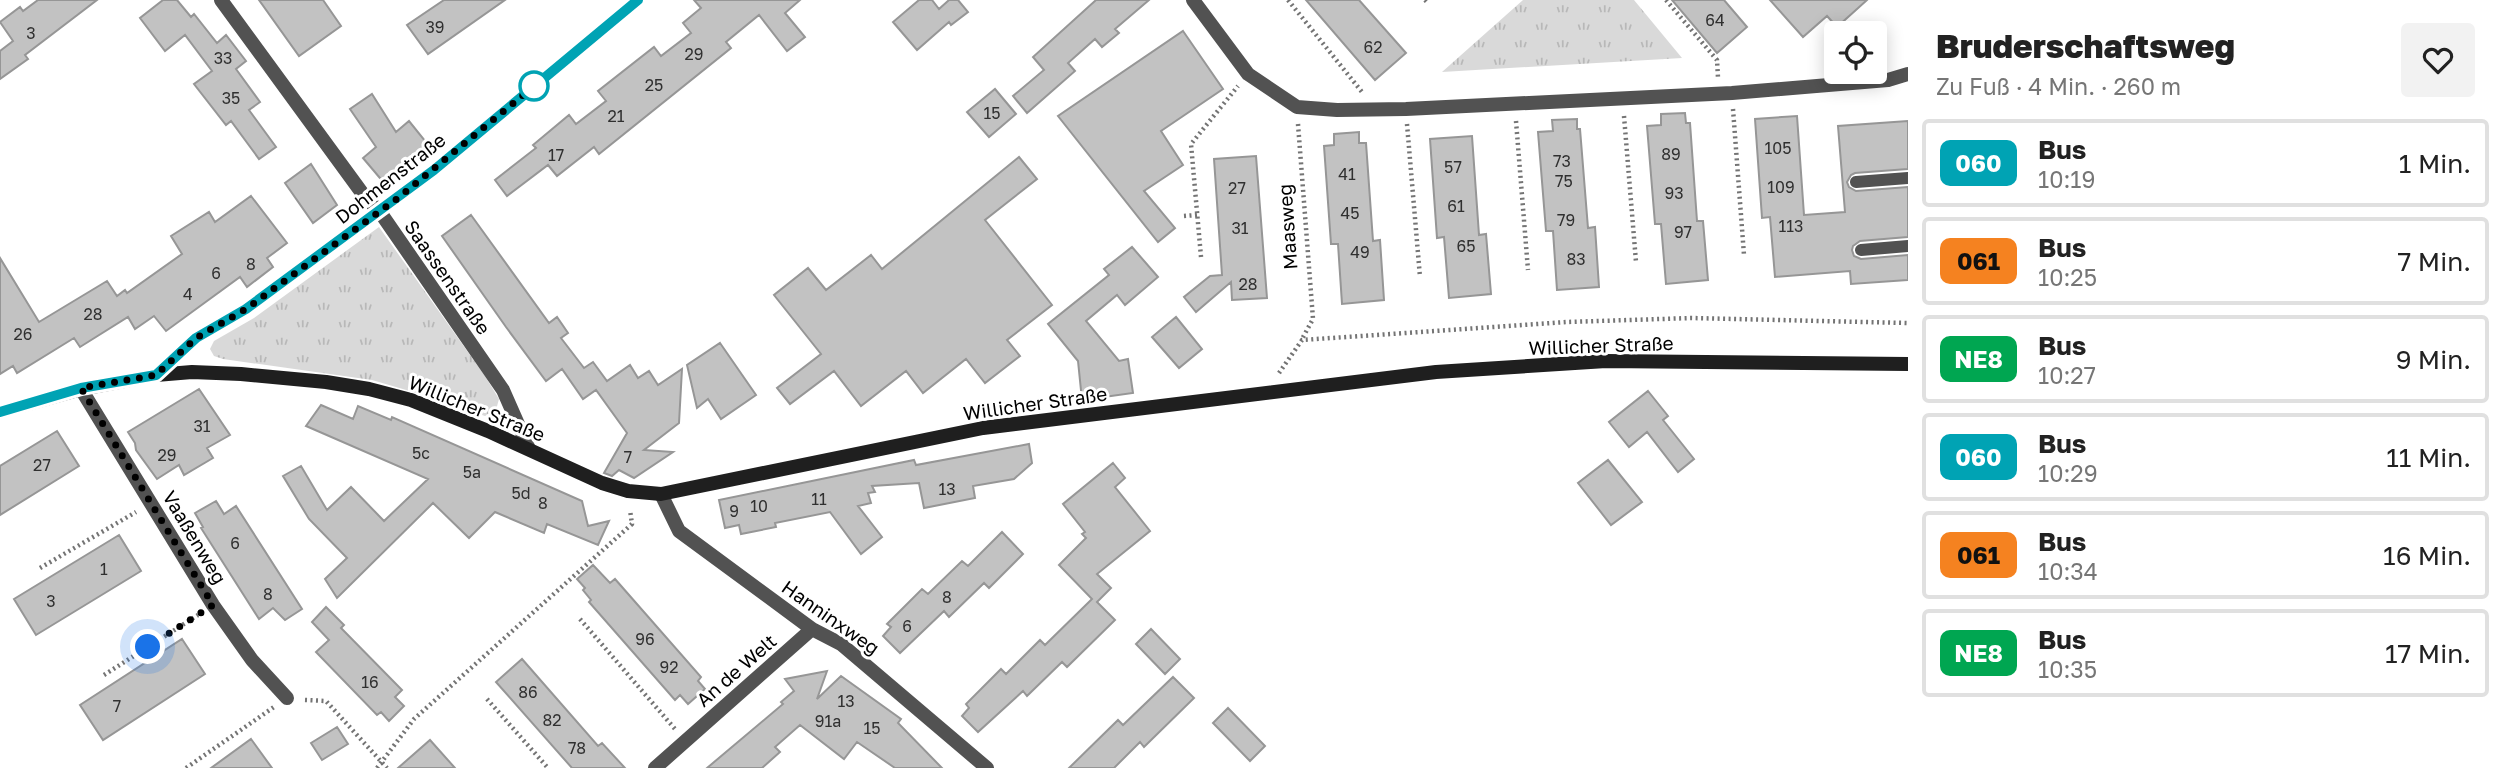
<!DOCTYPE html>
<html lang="de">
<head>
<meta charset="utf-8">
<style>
	body { margin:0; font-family:"Golos Text",sans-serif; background:#f2f2f2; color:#222; height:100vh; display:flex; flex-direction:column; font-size:26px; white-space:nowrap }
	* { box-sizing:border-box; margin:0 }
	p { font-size:23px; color:#767676 }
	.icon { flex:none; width:38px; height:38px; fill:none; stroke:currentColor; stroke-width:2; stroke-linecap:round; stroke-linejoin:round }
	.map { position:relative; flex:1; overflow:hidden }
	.drawer { display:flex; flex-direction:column; background:#fff; width:595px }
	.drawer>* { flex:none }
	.badge { padding:0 14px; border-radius:10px; font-size:24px; line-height:46px }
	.buttons { position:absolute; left:1824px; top:21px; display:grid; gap:14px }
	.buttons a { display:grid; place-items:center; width:63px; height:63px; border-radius:7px; background:#fff; box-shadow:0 4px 18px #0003; font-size:35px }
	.you { position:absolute; width:35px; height:35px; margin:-18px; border:5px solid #fff; border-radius:50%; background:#1a73e8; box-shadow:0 0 0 10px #1a73e833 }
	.map>.badge { position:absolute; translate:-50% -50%; box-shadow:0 0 0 4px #fff }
	.round { display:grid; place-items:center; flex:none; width:74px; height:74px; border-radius:7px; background:#f2f2f2 }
	.summary { display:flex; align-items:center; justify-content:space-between; height:119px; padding:0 28px }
	h1 { font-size:33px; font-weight:800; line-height:52px }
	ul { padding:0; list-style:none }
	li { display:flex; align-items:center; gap:21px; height:88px; margin:0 14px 10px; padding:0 14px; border:4px solid #e0e0e0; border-radius:7px }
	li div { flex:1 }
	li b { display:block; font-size:26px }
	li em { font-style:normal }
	li .badge { min-width:77px; font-weight:700; text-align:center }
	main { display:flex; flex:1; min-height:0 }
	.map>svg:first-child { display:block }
	.grass { fill:url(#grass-tufts) }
	.building { fill:#c2c2c2; stroke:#969696; stroke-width:2 }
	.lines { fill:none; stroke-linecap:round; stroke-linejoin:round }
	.path { stroke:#747474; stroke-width:4.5; stroke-dasharray:2 3.5; stroke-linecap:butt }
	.lane { stroke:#525252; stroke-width:12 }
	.street { stroke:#525252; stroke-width:14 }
	.secondary { stroke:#1f1f1f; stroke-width:14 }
	.line-casing { stroke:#fff; stroke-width:16 }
	.line { stroke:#00a3b4; stroke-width:10 }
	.walk { stroke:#000; stroke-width:7; stroke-dasharray:0 12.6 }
	.stop-dot { fill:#fff; stroke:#00a3b4; stroke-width:3.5 }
	.labels { text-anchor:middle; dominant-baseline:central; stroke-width:6; stroke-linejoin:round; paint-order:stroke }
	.number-label { font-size:16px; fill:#303030 }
	.street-label { font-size:19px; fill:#000; stroke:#fff }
</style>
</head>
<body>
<main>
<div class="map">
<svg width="1908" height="768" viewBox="0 0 1908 768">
	<defs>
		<pattern id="grass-tufts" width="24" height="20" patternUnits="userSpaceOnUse" patternTransform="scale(1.75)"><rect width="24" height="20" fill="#d9d9d9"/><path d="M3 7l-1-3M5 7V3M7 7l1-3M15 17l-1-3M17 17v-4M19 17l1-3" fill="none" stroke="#b8b8b8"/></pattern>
	</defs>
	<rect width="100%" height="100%" fill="#fff"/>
	<!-- grass -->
	<path class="grass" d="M1523 0H1634L1682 58 1442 72Z
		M379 227 485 376 499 399 496 410 485 416 413 392 372 380 223 359 214 356 210 349 214 341 254 318Z"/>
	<!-- building -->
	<path class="building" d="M38 0H97L25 55 28 59 0 79V51L13 41 0 22 20 7 23 11Z
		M163 0H177L191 17 194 14 217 43 226 35 246 61 236 69 260 102 249 110 276 147 259 159 231 121 226 125 194 84 212 71 185 35 165 51 140 18Z
		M259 0H323L341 26 299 56Z
		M444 0H505L428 54 407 25Z
		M694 0H800L785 13 805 37 787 51 759 15 726 42 731 48 599 154 594 147 557 176 548 165 507 196 495 180 536 148 533 145 569 115 576 124 606 101 598 91 654 47 661 56 691 33 683 23 701 8Z
		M919 0H932L939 9 949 0H958L968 12 951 25 949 22 917 50 893 22Z
		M1096 0H1149L1115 29 1119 33 1102 47 1095 39 1068 63 1075 71 1027 113 1013 96 1044 70 1033 57Z
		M1306 0H1359L1406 53 1375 80Z
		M1672 0H1724L1747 27 1717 53Z
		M1770 0H1867L1837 27 1827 16 1803 37Z
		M1183 31 1223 89 1161 131 1183 165 1144 191 1175 228 1158 242 1058 116Z
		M995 89 1016 114 989 137 967 112Z
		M372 94 396 132 409 121 430 147 385 184 363 158 376 147 350 109Z
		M1685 113 1686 123H1690L1697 221H1703L1708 280 1666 284 1661 224H1655L1647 126 1661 125V114Z
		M1797 116 1804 215 1845 212 1838 126 1908 121V169L1855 173 1851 175 1847 182 1849 187 1856 191 1908 187V237L1860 241 1853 246 1852 250 1854 256 1861 259 1908 255V280L1851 284 1850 271 1775 277 1770 217 1762 218 1755 119Z
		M1577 119V129H1580L1588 228 1595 227 1599 287 1557 290 1553 231H1546L1538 132 1553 131 1552 120Z
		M1359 132V143H1366L1373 241 1380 240 1384 300 1342 304 1338 244H1331L1324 146 1334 145V134Z
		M1472 136 1479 235 1486 234 1491 294 1449 298 1444 237 1437 238 1430 139Z
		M1256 156 1267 298 1232 300 1231 282 1196 312 1184 297 1210 276 1222 275 1214 159Z
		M1019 157 1037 179 985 220 1052 305 1007 340 1020 356 985 383 966 359 923 393 906 371 861 406 834 371 790 404 777 388 821 354 774 295 808 268 826 290 871 255 882 269Z
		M311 164 337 205 313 223 285 183Z
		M251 196 287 243 267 258 273 267 247 287 240 277 166 331 154 316 135 329 128 317 80 347 74 338 17 373 13 366 0 374V258L39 322 107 281 117 296 125 290 127 293 182 254 171 236 209 212 215 222Z
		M471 215 549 323 557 317 568 333 561 338 584 368 593 362 607 381 630 365 638 378 649 371 658 385 682 369 679 423 644 450 673 452 634 478 619 470 612 476 604 473 627 433 596 390 583 399 562 369 546 381 506 327 442 236Z
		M1132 247 1158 277 1125 305 1117 295 1086 321 1119 361 1128 359 1133 393 1082 400 1078 361 1048 324 1109 275 1104 269Z
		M1176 317 1202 349 1179 368 1152 337Z
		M720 343 756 395 721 419 708 399 697 408 687 365Z
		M199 389 230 435 207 448 213 458 184 475 179 465 157 479 136 450 135 443 128 432Z
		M1648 391 1668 416 1663 420 1694 459 1678 472 1647 432 1629 447 1609 422Z
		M321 405 353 419 358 406 391 420 392 417 582 501 588 526 609 521 598 545 547 524 544 533 495 512 469 538 433 503 337 598 325 579 347 558 309 519 283 476 301 466 327 510 351 487 384 521 428 479 306 426Z
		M57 431 79 466 0 515V466Z
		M1029 444 1032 463 1014 479 973 486 975 498 924 508 919 483 872 486 875 492 868 493 871 503 858 506 882 537 861 554 830 512 775 523 776 527 741 534 739 525 725 528 719 500 914 460 916 465Z
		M1608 460 1642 502 1611 525 1578 483Z
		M1113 463 1125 478 1115 487 1150 531 1097 574 1111 588 1097 602 1115 620 1067 667 1062 662 1027 696 1023 691 978 732 962 716 969 708 966 704 1001 669 1006 674 1040 640 1045 645 1092 599 1059 565 1086 538 1082 534 1085 532 1063 504Z
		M216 501 224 514 236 506 302 609 285 620 273 608 259 619 201 528 203 527 195 513Z
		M1002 532 1023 554 989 588 984 583 949 617 944 611 900 653 883 636 891 627 887 624 922 589 928 594 962 561 968 566Z
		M119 535 141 571 36 635 14 599Z
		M593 565 610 583 615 579 701 677 698 681 705 689 688 704 680 695 675 700 589 602 591 600 583 590 585 588 577 579Z
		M326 607 344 625 341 628 402 690 395 697 404 706 389 721 381 712 377 715 316 652 329 640 312 622Z
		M1151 629 1180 659 1165 674 1136 644Z
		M182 639 205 674 103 740 80 705Z
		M522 659 598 746 602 743 625 768H572L496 682Z
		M827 671 817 699 841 676 901 719 898 723 942 768H895L857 742 844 759 800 725 775 747 780 752 762 768H707L783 704 781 702 794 691 785 679Z
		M1173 677 1194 698 1144 747 1140 742 1114 768H1069L1118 720 1123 725Z
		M1228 708 1265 746 1250 761 1213 723Z
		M337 727 348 744 322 760 311 743Z
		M251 739 272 768H211Z
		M430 740 455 768H398Z"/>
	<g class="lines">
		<!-- path -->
		<path class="path" d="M1288 0 1362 92
			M1425 0 1428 3
			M1666 0 1717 60 1718 78
			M1733 109 1744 255
			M1624 116 1636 262
			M1516 121 1528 270
			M1298 124 1313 319 1302 339
			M1407 124 1420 277
			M1184 216 1197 215
			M1201 257 1191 144 1238 86
			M1279 373 1302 340 1567 322 1692 318 1908 323
			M40 568 136 512
			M580 619 675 729
			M104 675 198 615
			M487 699 548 768
			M305 700 326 701 387 768
			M186 768 274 707
			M377 768 414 719 632 524 630 510"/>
		<!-- lane -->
		<path class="lane" d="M1856 182 1908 178
			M1861 250 1908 246"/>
		<!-- street -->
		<path class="street" d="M221 0 365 197 380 212 503 390 529 449
			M1193 0 1248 74 1297 107 1337 110 1406 109 1732 93 1888 80 1908 74
			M156 375 196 338 246 309 434 170 638 0
			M81 389 213 605 252 660 287 698
			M661 494 679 531 812 629 841 644 987 768
			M655 768 812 629"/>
		<!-- secondary -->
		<path class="secondary" d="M0 412 81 389 156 375 192 372 241 374 326 382 369 389 411 400 488 431 602 483 628 491 661 494 983 428 1436 372 1606 361 1908 364"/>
	</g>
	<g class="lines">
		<defs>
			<path id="line" d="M0 412 81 388 156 375 196 338 246 309 434 170 638 0"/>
		</defs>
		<!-- line casing -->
		<use href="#line" class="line-casing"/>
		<!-- line -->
		<use href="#line" class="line"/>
		<!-- walk -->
		<path class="walk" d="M148 647 213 605 81 388 156 375 196 338 246 309 398 198 544 78 534 86"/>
	</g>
	<!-- markers -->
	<circle class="stop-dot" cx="534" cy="86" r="14"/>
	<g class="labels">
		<!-- number labels -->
		<g class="number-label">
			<text x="1715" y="20">64</text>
			<text x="435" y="27">39</text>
			<text x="31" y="33">3</text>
			<text x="1373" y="47">62</text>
			<text x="694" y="54">29</text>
			<text x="223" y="58">33</text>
			<text x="654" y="85">25</text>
			<text x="231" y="98">35</text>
			<text x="992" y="113">15</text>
			<text x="616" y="116">21</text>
			<text x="1778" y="148">105</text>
			<text x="1671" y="154">89</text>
			<text x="556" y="155">17</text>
			<text x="1562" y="161">73</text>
			<text x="1453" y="167">57</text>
			<text x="1347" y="174">41</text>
			<text x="1564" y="181">75</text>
			<text x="1781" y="187">109</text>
			<text x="1237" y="188">27</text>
			<text x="1674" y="193">93</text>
			<text x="1456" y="206">61</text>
			<text x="1350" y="213">45</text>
			<text x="1566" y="220">79</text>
			<text x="1791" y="226">113</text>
			<text x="1240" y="228">31</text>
			<text x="1683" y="232">97</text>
			<text x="1466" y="246">65</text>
			<text x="1360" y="252">49</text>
			<text x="1576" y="259">83</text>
			<text x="251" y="264">8</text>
			<text x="216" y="273">6</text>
			<text x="1248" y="284">28</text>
			<text x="188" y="294">4</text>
			<text x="93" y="314">28</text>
			<text x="23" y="334">26</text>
			<text x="202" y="426">31</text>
			<text x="421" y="453">5c</text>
			<text x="167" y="455">29</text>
			<text x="628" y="457">7</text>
			<text x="42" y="465">27</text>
			<text x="472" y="472">5a</text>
			<text x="947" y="489">13</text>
			<text x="521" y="493">5d</text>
			<text x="819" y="499">11</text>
			<text x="543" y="503">8</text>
			<text x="759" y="506">10</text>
			<text x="734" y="511">9</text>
			<text x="235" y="543">6</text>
			<text x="104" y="569">1</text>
			<text x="268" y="594">8</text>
			<text x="947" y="597">8</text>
			<text x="51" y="601">3</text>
			<text x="907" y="626">6</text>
			<text x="645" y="639">96</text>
			<text x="669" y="667">92</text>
			<text x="370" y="682">16</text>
			<text x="528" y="692">86</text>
			<text x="846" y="701">13</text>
			<text x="117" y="706">7</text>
			<text x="552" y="720">82</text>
			<text x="828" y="721">91a</text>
			<text x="872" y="728">15</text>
			<text x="577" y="748">78</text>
		</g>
		<!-- street labels -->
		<g class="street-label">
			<text transform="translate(390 178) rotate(-38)">Dohmenstraße</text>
			<text transform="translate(1287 227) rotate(-94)">Maasweg</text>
			<text transform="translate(448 277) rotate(55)">Saassenstraße</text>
			<text transform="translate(1601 345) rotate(-2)">Willicher Straße</text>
			<text transform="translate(1035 403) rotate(-8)">Willicher Straße</text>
			<text transform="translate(477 408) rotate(22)">Willicher Straße</text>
			<text transform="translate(195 537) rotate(59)">Vaaßenweg</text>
			<text transform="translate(831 617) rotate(35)">Hanninxweg</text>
			<text transform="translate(736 670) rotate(-41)">An de Welt</text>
		</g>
	</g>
</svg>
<div class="buttons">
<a><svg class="icon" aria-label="locate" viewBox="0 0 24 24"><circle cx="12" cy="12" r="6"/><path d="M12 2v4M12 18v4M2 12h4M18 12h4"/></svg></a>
</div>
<div class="you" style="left:148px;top:647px"></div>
</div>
<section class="drawer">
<div class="summary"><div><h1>Bruderschaftsweg</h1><p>Zu Fuß · 4 Min. · 260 m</p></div><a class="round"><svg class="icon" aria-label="heart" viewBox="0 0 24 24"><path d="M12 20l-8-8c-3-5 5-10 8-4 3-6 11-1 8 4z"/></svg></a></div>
<ul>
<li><span class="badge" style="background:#00a3b4;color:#fff">060</span><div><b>Bus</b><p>10:19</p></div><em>1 Min.</em></li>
<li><span class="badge" style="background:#f58220;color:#111">061</span><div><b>Bus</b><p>10:25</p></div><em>7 Min.</em></li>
<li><span class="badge" style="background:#00a651;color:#fff">NE8</span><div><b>Bus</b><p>10:27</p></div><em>9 Min.</em></li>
<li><span class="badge" style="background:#00a3b4;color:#fff">060</span><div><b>Bus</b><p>10:29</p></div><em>11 Min.</em></li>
<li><span class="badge" style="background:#f58220;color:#111">061</span><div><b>Bus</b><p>10:34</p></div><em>16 Min.</em></li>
<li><span class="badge" style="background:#00a651;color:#fff">NE8</span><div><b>Bus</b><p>10:35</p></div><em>17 Min.</em></li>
</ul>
</section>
</main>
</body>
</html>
